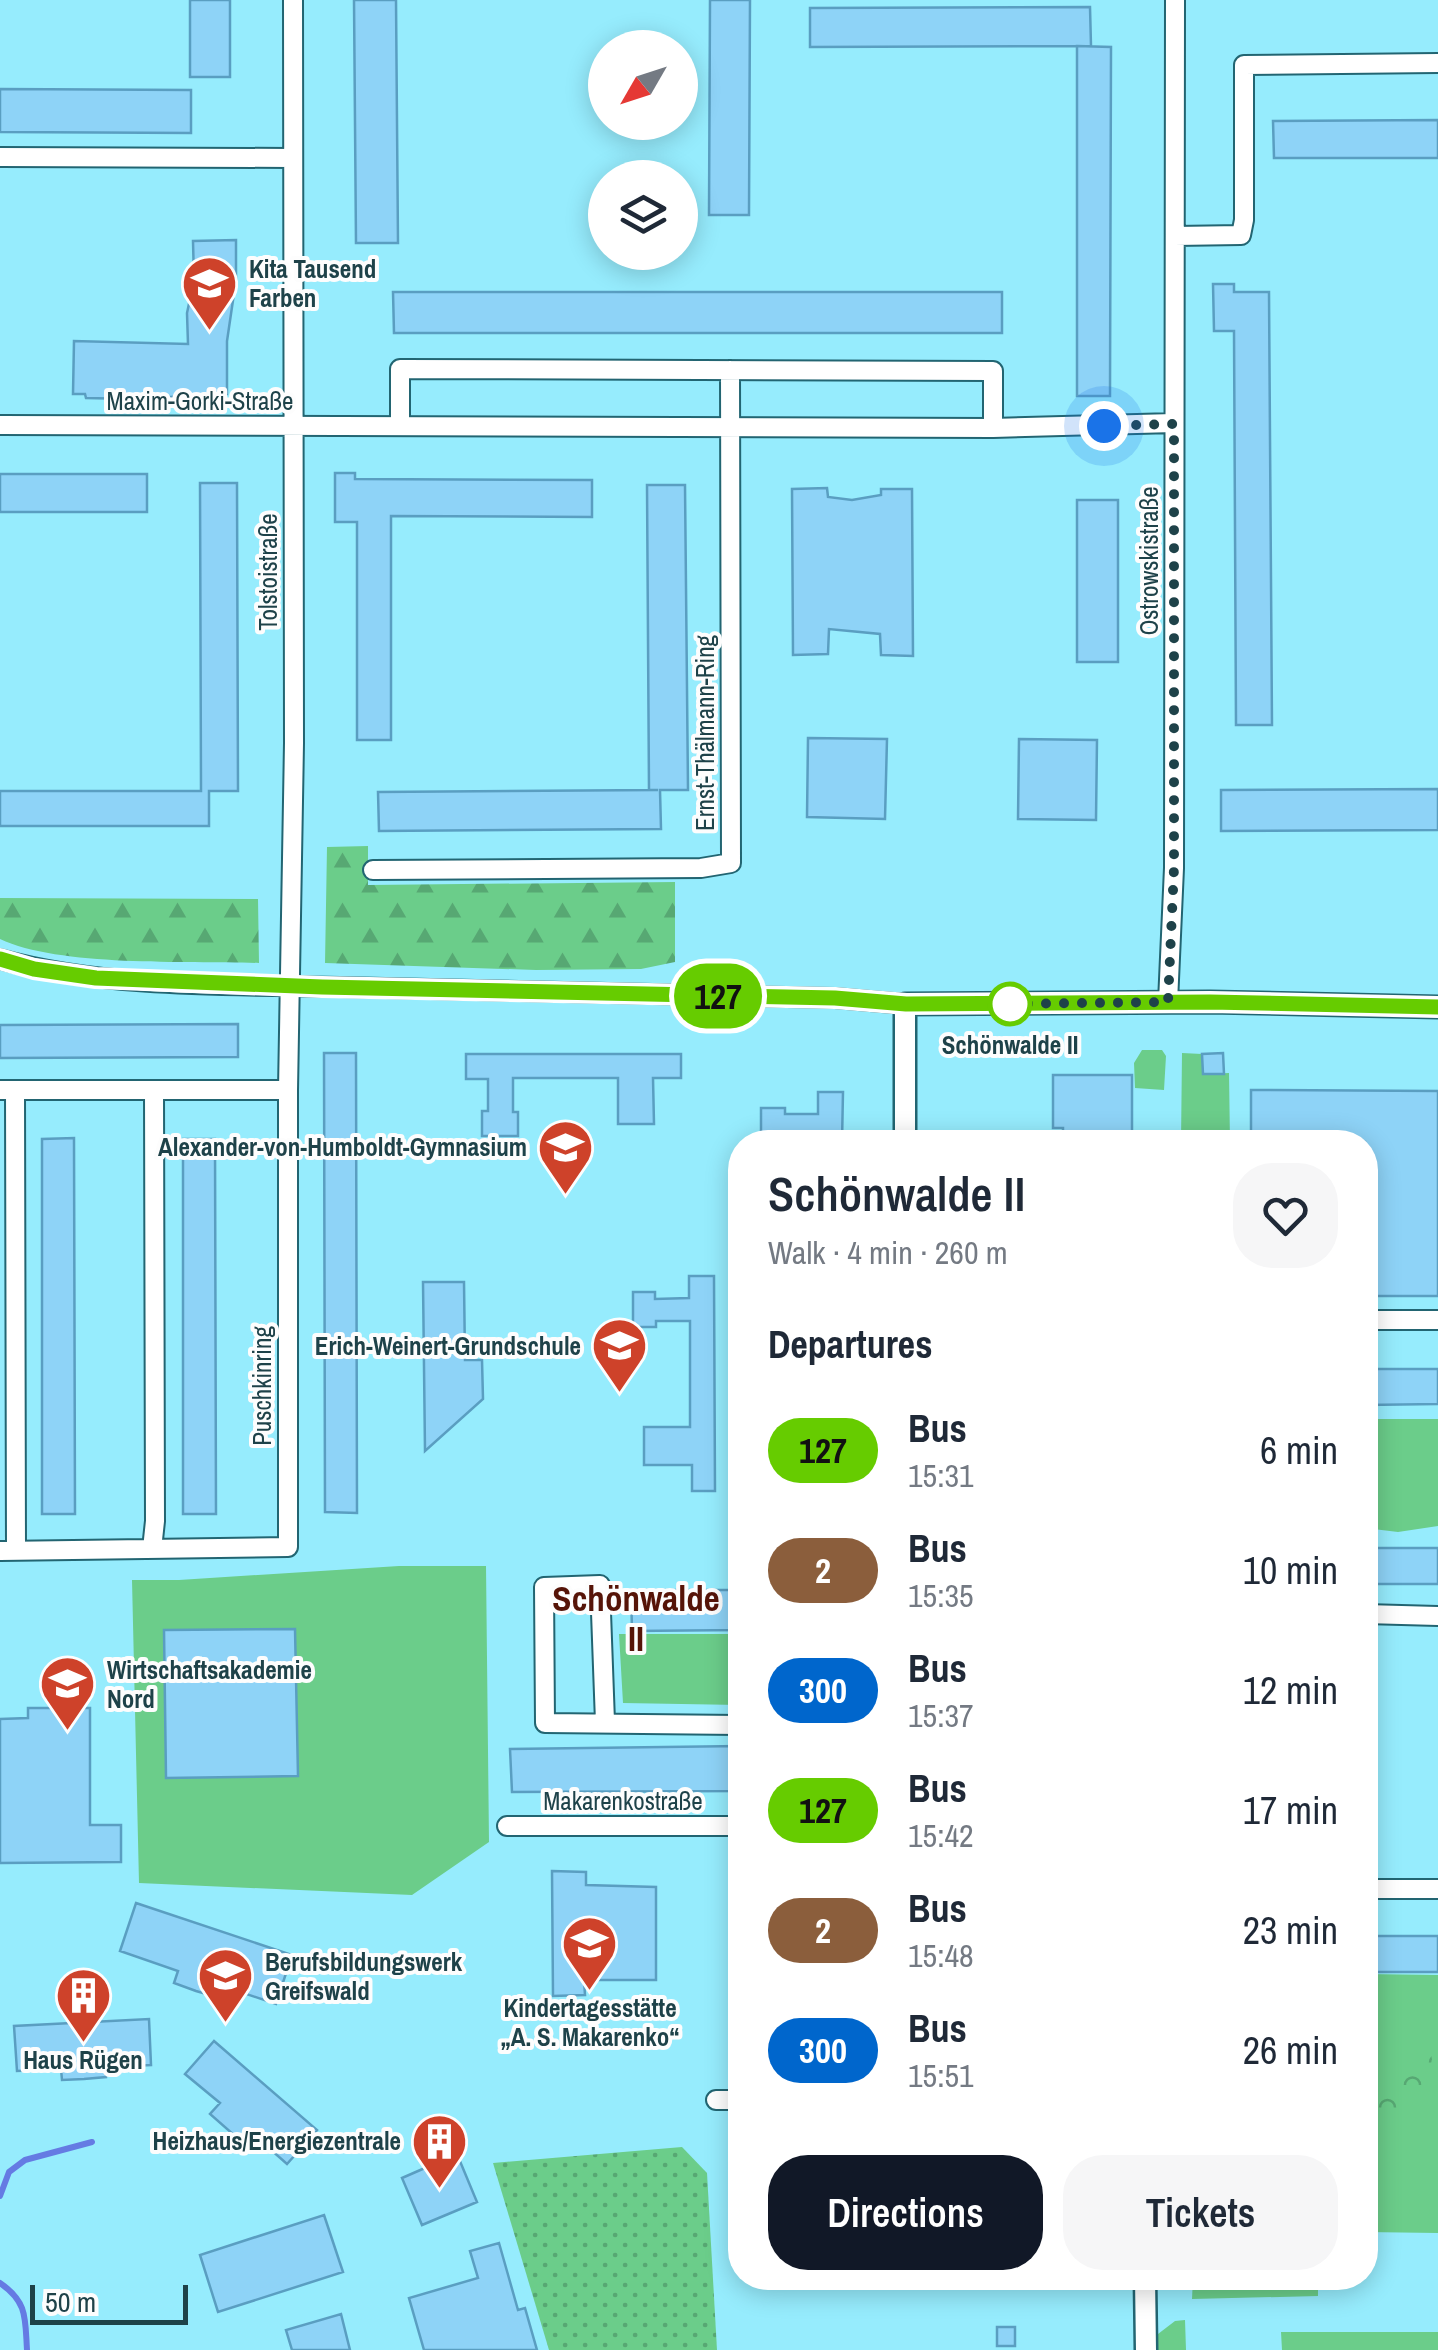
<!DOCTYPE html>
<html lang="en">
<head>
<meta charset="utf-8">
<style>
	body { margin:0; font-family:"Archivo Narrow",sans-serif; background:#f6f6f7; color:#1f2937; height:100vh; display:flex; flex-direction:column; font-size:38px; white-space:nowrap }
	* { box-sizing:border-box; margin:0 }
	p { font-size:32px; color:#747a83 }
	.icon { flex:none; width:55px; height:55px; fill:none; stroke:currentColor; stroke-width:2; stroke-linecap:round; stroke-linejoin:round }
	.map { position:relative; flex:1; overflow:hidden }
	.sheet { position:absolute; left:728px; top:1130px; width:650px; height:1160px; display:flex; flex-direction:column; background:#fff; border-radius:40px; box-shadow:0 5px 25px #0003 }
	.sheet>* { flex:none }
	.badge { padding:0 20px; border-radius:32px; font-size:35px; line-height:65px }
	.needle { width:65px; rotate:231deg }
	.fabs { position:absolute; left:588px; top:30px; display:grid; gap:20px }
	.fabs a { display:grid; place-items:center; width:110px; height:110px; border-radius:50%; background:#fff; box-shadow:0 5px 25px #0003; font-size:50px }
	.scale { position:absolute; left:30px; bottom:25px; width:158px; box-sizing:border-box; padding-left:10px; border:5px solid #1e4249; border-top:0; font-size:28px; line-height:35px; white-space:nowrap; color:#1e4249; -webkit-text-stroke:8px #fdfdfd; paint-order:stroke }
	.you { position:absolute; width:50px; height:50px; margin:-25px; border:8px solid #fff; border-radius:50%; background:#1a73e8; box-shadow:0 0 0 15px #1a73e833 }
	.map>.badge { position:absolute; translate:-50% -50%; box-shadow:0 0 0 5px #fff }
	h2 { padding:0 40px; font-size:38px; line-height:90px }
	.round { display:grid; place-items:center; flex:none; width:105px; height:105px; border-radius:40px; background:#f6f6f7 }
	.head { display:flex; align-items:center; justify-content:space-between; height:170px; padding:0 40px }
	h1 { font-size:48px; font-weight:600; line-height:75px }
	.button { display:flex; gap:20px; margin-top:auto; padding:20px 40px }
	.button a { flex:1; height:115px; border-radius:40px; background:#111827; color:#fff; font-size:40px; font-weight:600; line-height:115px; text-align:center }
	.button a+a { background:#f6f6f7; color:#1f2937 }
	ul { padding:0; list-style:none }
	li { display:flex; align-items:center; gap:30px; height:120px; padding:0 40px }
	li div { flex:1 }
	li b { display:block; font-size:38px }
	li em { font-style:normal }
	li .badge { min-width:110px; font-weight:700; text-align:center }
	.map>svg:first-child { display:block }
	.grass { fill:#6bcd8a }
	.forest { fill:url(#forest-firs) }
	.park { fill:url(#park-crowns) }
	.garden { fill:url(#garden-dots) }
	.lines { fill:none; stroke-linecap:round; stroke-linejoin:round }
	.stream { stroke:#657be3; stroke-width:6 }
	.building { fill:#8ed3f7; stroke:#5a9ec1; stroke-width:2.5 }
	.minor-casing { stroke:#226572; stroke-width:22 }
	.tertiary-casing { stroke:#226572; stroke-width:25 }
	.minor { stroke:#fff; stroke-width:18 }
	.tertiary { stroke:#fff; stroke-width:20 }
	.line-casing { stroke:#fff; stroke-width:22 }
	.line { stroke:#6c0; stroke-width:15 }
	.walk { stroke:#1e4249; stroke-width:10; stroke-dasharray:0 18 }
	.stop-dot { fill:#fff; stroke:#6c0; stroke-width:5 }
	.labels { text-anchor:middle; dominant-baseline:central; stroke-width:8; stroke-linejoin:round; paint-order:stroke }
	.poi-label { font-size:25px; font-weight:bold; fill:#1e4249; stroke:#fdfdfd; text-anchor:start }
	.street-label { font-size:25px; fill:#1e4249; stroke:#fdfdfd }
	.stop-label { font-size:25px; font-weight:bold; fill:#1e4249; stroke:#fdfdfd }
	.district-label { font-size:35px; font-weight:bold; fill:#561408; stroke:#fdfdfd }
</style>
</head>
<body>
<div class="map">
<svg width="1438" height="2350" viewBox="0 0 1438 2350">
	<defs>
		<pattern id="forest-firs" width="22" height="20" patternUnits="userSpaceOnUse" patternTransform="scale(2.5)"><rect width="22" height="20" fill="#6bcd8a"/><path d="M5 1l3.5 6h-7zM16 11l3.5 6h-7z" fill="#57a873"/></pattern>
		<pattern id="park-crowns" width="20" height="18" patternUnits="userSpaceOnUse" patternTransform="scale(2.5)"><rect width="20" height="18" fill="#6bcd8a"/><path d="M2 6a3 3 0 1 1 6 0M12 15a3 3 0 1 1 6 0" fill="none" stroke="#57a873"/></pattern>
		<pattern id="garden-dots" width="8" height="8" patternUnits="userSpaceOnUse" patternTransform="scale(2.5)"><rect width="8" height="8" fill="#6bcd8a"/><path d="M2 2h.1M6 6h.1" fill="none" stroke="#57a873" stroke-width="1.8" stroke-linecap="round"/></pattern>
	</defs>
	<rect width="100%" height="100%" fill="#96ecfd"/>
	<!-- grass -->
	<path class="grass" d="M1142 1050H1162L1166 1056 1164 1090 1135 1088 1134 1063Z
		M1182 1053 1202 1054 1204 1074 1229 1073 1230 1142H1181Z
		M1365 1419H1438V1526L1398 1532 1365 1528Z
		M399 1566H486L489 1842 412 1895 139 1883 132 1580H179Z
		M619 1634H740V1705L623 1703Z
		M1365 1974 1438 1975V2233L1365 2232Z
		M1193 2278H1318V2296L1192 2299Z
		M1185 2320 1186 2350H1155L1158 2334 1175 2321Z
		M1281 2332H1438V2350H1282Z"/>
	<!-- forest -->
	<path class="forest" d="M368 846V885L675 882V962L641 969 536 970 325 963 327 847Z
		M0 898 258 899 259 963C191 961 59 967 0 939Z"/>
	<!-- park -->
	<path class="park" d="M1431 2055 1435 2072 1431 2093 1384 2119C1374 2112 1366 2106 1366 2092L1377 2079 1392 2078Z"/>
	<!-- garden -->
	<path class="garden" d="M682 2147 707 2173 717 2350H549L493 2163Z"/>
	<g class="lines">
		<!-- stream -->
		<path class="stream" d="M0 2196 9 2172 25 2160 92 2142
			M0 2283C28 2302 25 2319 27 2350"/>
	</g>
	<!-- building -->
	<path class="building" d="M190 0H230V77H190Z
		M354 0H396L398 243H356Z
		M710 0H750L749 215H709Z
		M1090 7 1091 46 810 47V8Z
		M1077 46 1111 47 1110 396H1077Z
		M0 89 191 90V133L0 132Z
		M1438 120V158H1274L1273 121Z
		M236 240V280L227 341V394L132 399 86 398 85 394H73L74 341 188 344 187 313 194 280 193 241Z
		M1213 284H1234V292H1269L1272 725H1236L1234 331H1214Z
		M393 292H1002V333H394Z
		M335 473H355V479L592 480V517L391 516V740H357V522H335Z
		M0 474H147V512H0Z
		M200 483H237L238 791H209V826H0V791H201Z
		M647 485H685L688 790H660L661 829 379 831 378 792 658 790H649Z
		M827 488 828 497 852 500 881 495V489H912L913 656 881 655 880 634 829 629 828 654 793 655 792 489Z
		M1077 500H1118V662H1077Z
		M808 738 887 739 885 819 807 817Z
		M1019 739 1097 740 1096 820 1018 819Z
		M1438 789V830L1221 831V790Z
		M238 1024V1057L0 1058V1025Z
		M324 1053H356L357 1513 325 1512Z
		M1223 1053 1224 1074H1203L1202 1054Z
		M466 1054H681V1078H653L654 1124H618V1078H513V1112H518V1136H482V1111H488V1079H466Z
		M1053 1075H1132V1142H1063V1128H1053Z
		M1251 1090 1438 1091V1296H1365V1142H1271L1270 1134 1251 1133Z
		M818 1092H843L842 1142 785 1138V1142H761V1108H785V1114H818Z
		M74 1138 75 1514H42V1139Z
		M183 1139H215L216 1514H183Z
		M689 1276H714L715 1491H692V1465H644V1427H690V1321H656V1327H633V1292H655V1299L689 1298Z
		M423 1282H464L465 1360H482L483 1399 425 1451Z
		M1365 1369H1438V1404L1365 1405Z
		M1365 1548H1438V1584H1365Z
		M631 1590H740V1630L632 1631Z
		M295 1629 298 1776 166 1778 164 1630Z
		M28 1708H90V1825H121V1862L0 1863V1719L28 1718Z
		M740 1746V1791L512 1792 510 1749Z
		M552 1871 586 1872V1885L656 1887V1980H584L585 1995 553 1996Z
		M136 1903 292 1955 276 2004 217 1984 213 1996 196 1991 174 1983 178 1971 120 1951Z
		M1365 1936H1438V1972H1365Z
		M149 2019 151 2065 106 2067V2077L84 2079 62 2080 61 2069 17 2071 14 2026Z
		M214 2041 317 2130 287 2164 252 2133 243 2143 210 2114 220 2103 185 2074Z
		M457 2154 477 2202 422 2225 402 2178Z
		M324 2215 343 2272 218 2312 200 2255Z
		M499 2243 518 2310 525 2308 537 2350H424L409 2298 478 2278 470 2251Z
		M341 2314 350 2350H292L286 2330Z
		M997 2327H1015V2346H997Z"/>
	<g class="lines">
		<defs>
			<path id="minor" d="M0 157 291 158
				M1175 236 1241 235 1244 220V65L1438 63
				M0 425 993 428 1174 423
				M400 426V369L993 371V428
				M373 870 701 868 731 863 730 370
				M0 959C104 988 232 985 340 987 505 991 670 995 835 998L905 1004
				M1168 1002 1174 868 1175 0
				M0 1090H288L294 743 293 0
				M15 1090 16 1551
				M1365 1320H1438
				M152 1549 155 1521 154 1090
				M0 1551 288 1547V1090
				M1365 1614 1438 1616
				M605 1722 600 1585 544 1587 545 1723 740 1725
				M507 1826H740
				M1365 1889H1438
				M716 2100H740"/>
			<path id="tertiary" d="M905 1142V1004L1210 1002 1438 1007
				M1145 2278 1146 2350"/>
		</defs>
		<!-- minor casing -->
		<use href="#minor" class="minor-casing"/>
		<!-- tertiary casing -->
		<use href="#tertiary" class="tertiary-casing"/>
		<!-- minor -->
		<use href="#minor" class="minor"/>
		<!-- tertiary -->
		<use href="#tertiary" class="tertiary"/>
	</g>
	<g class="lines">
		<defs>
			<path id="line" d="M0 959 34 969 96 978 322 987 835 998 906 1004 1210 1002 1438 1007"/>
		</defs>
		<!-- line casing -->
		<use href="#line" class="line-casing"/>
		<!-- line -->
		<use href="#line" class="line"/>
		<!-- walk -->
		<path class="walk" d="M1010 1004 1168 1002 1174 868V424L1104 426"/>
	</g>
	<!-- icons -->
	<defs>
		<symbol id="school-pin" viewBox="-11 -11 22 30"><path d="M0 17L-7.5 6A9.5 9.5 0 1 1 7.5 6Z" fill="#ce422a" stroke="#fdfdfd"/><path d="M0-5L7-2L0 1L-7-2ZM-4 1L0 2.5L4 1V4Q0 6-4 4Z" fill="#fff"/></symbol>
		<symbol id="university-pin" viewBox="-11 -11 22 30"><path d="M0 17L-7.5 6A9.5 9.5 0 1 1 7.5 6Z" fill="#ce422a" stroke="#fdfdfd"/><path d="M0-5L7-2L0 1L-7-2ZM-4 1L0 2.5L4 1V4Q0 6-4 4Z" fill="#fff"/></symbol>
		<symbol id="building-pin" viewBox="-11 -11 22 30"><path d="M0 17L-7.5 6A9.5 9.5 0 1 1 7.5 6Z" fill="#ce422a" stroke="#fdfdfd"/><path d="M-4-6H4V6H1V3H-1V6H-4ZM-2.5-4.3h1.7v1.8h-1.7ZM.8-4.3h1.7v1.8H.8ZM-2.5-1h1.7V.8h-1.7ZM.8-1h1.7V.8H.8Z" fill="#fff"/></symbol>
	</defs>
	<g fill-rule="evenodd">
		<use href="#school-pin" x="178" y="252" width="63" height="86"/>
		<use href="#school-pin" x="534" y="1116" width="63" height="86"/>
		<use href="#school-pin" x="588" y="1314" width="63" height="86"/>
		<use href="#university-pin" x="36" y="1652" width="63" height="86"/>
		<use href="#school-pin" x="558" y="1912" width="63" height="86"/>
		<use href="#university-pin" x="194" y="1944" width="63" height="86"/>
		<use href="#building-pin" x="52" y="1964" width="63" height="86"/>
		<use href="#building-pin" x="408" y="2110" width="63" height="86"/>
	</g>
	<!-- markers -->
	<circle class="stop-dot" cx="1010" cy="1004" r="20"/>
	<g class="labels">
		<!-- poi labels -->
		<g class="poi-label">
			<text x="249" y="269">Kita Tausend<tspan x="249" dy="29">Farben</tspan></text>
			<text x="527" y="1147" text-anchor="end">Alexander-von-Humboldt-Gymnasium</text>
			<text x="581" y="1346" text-anchor="end">Erich-Weinert-Grundschule</text>
			<text x="107" y="1670">Wirtschaftsakademie<tspan x="107" dy="29">Nord</tspan></text>
			<text x="265" y="1962">Berufsbildungswerk<tspan x="265" dy="29">Greifswald</tspan></text>
			<text x="590" y="2008" text-anchor="middle">Kindertagesstätte<tspan x="590" dy="29">„A. S. Makarenko“</tspan></text>
			<text x="83" y="2060" text-anchor="middle">Haus Rügen</text>
			<text x="401" y="2141" text-anchor="end">Heizhaus/Energiezentrale</text>
		</g>
		<!-- street labels -->
		<g class="street-label">
			<text x="200" y="401">Maxim-Gorki-Straße</text>
			<text transform="translate(1149 561) rotate(-90)">Ostrowskistraße</text>
			<text transform="translate(268 572) rotate(-90)">Tolstoistraße</text>
			<text transform="translate(705 733) rotate(-90)">Ernst-Thälmann-Ring</text>
			<text transform="translate(262 1386) rotate(-90)">Puschkinring</text>
			<text x="623" y="1801">Makarenkostraße</text>
		</g>
		<!-- stop labels -->
		<g class="stop-label">
			<text x="1010" y="1045">Schönwalde II</text>
		</g>
		<!-- district labels -->
		<g class="district-label">
			<text x="636" y="1598">Schönwalde<tspan x="636" dy="40">II</tspan></text>
		</g>
	</g>
</svg>
<div class="fabs">
<a><svg class="needle" viewBox="-14 -14 28 28"><path d="M0-13l5 13h-10z" fill="#e53935"/><path d="M0 13l5-13h-10z" fill="#747a83"/></svg></a>
<a><svg class="icon" aria-label="layers" viewBox="0 0 24 24"><path d="M12 4l9 5-9 5-9-5zM3 14l9 5 9-5"/></svg></a>
</div>
<div class="scale">50 m</div>
<div class="you" style="left:1104px;top:426px"></div>
<b class="badge" style="left:718px;top:996px;background:#6c0;color:#111">127</b>
<section class="sheet">
<div class="head"><div><h1>Schönwalde II</h1><p>Walk · 4 min · 260 m</p></div><a class="round"><svg class="icon" aria-label="heart" viewBox="0 0 24 24"><path d="M12 20l-8-8c-3-5 5-10 8-4 3-6 11-1 8 4z"/></svg></a></div>
<h2>Departures</h2>
<ul>
<li><span class="badge" style="background:#6c0;color:#111">127</span><div><b>Bus</b><p>15:31</p></div><em>6 min</em></li>
<li><span class="badge" style="background:#8b5e3c;color:#fff">2</span><div><b>Bus</b><p>15:35</p></div><em>10 min</em></li>
<li><span class="badge" style="background:#06c;color:#fff">300</span><div><b>Bus</b><p>15:37</p></div><em>12 min</em></li>
<li><span class="badge" style="background:#6c0;color:#111">127</span><div><b>Bus</b><p>15:42</p></div><em>17 min</em></li>
<li><span class="badge" style="background:#8b5e3c;color:#fff">2</span><div><b>Bus</b><p>15:48</p></div><em>23 min</em></li>
<li><span class="badge" style="background:#06c;color:#fff">300</span><div><b>Bus</b><p>15:51</p></div><em>26 min</em></li>
</ul>
<div class="button"><a>Directions</a><a>Tickets</a></div>
</section>
</div>
</body>
</html>
